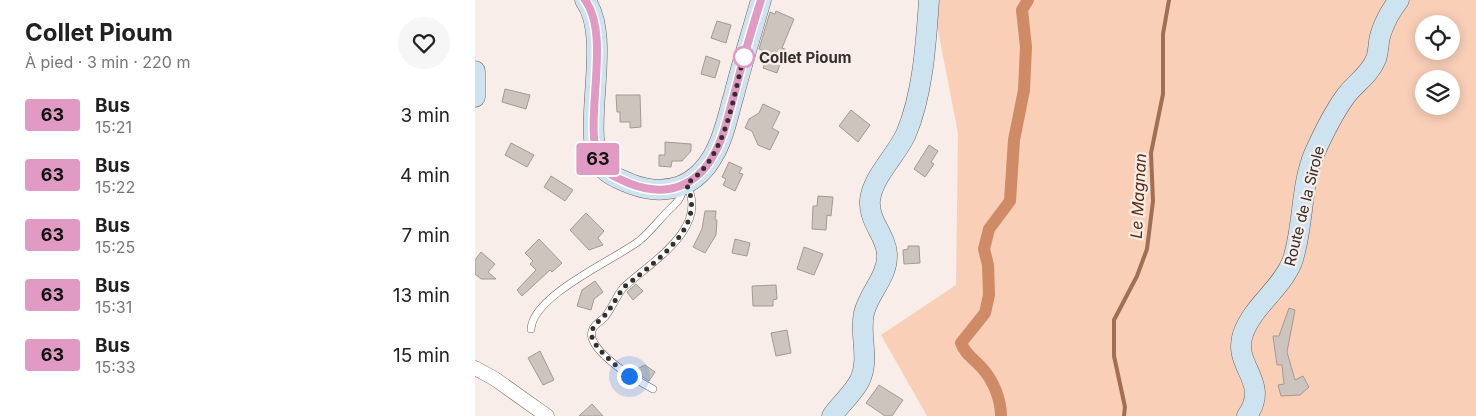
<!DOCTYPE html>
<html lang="fr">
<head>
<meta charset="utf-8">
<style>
	body { margin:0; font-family:Inter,sans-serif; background:#f6f6f6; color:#222; height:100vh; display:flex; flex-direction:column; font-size:19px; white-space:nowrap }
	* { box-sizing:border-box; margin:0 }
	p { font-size:16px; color:#767676 }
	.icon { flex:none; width:28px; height:28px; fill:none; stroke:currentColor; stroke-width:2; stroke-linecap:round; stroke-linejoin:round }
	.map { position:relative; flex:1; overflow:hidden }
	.drawer { display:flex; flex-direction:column; background:#fff; width:475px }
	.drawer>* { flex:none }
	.badge { padding:0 10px; border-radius:4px; font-size:18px; line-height:32px }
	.fabs { position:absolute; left:940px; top:15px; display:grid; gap:10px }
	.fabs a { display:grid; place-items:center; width:45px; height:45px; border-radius:50%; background:#fff; box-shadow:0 2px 12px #0003; font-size:25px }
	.you { position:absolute; width:25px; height:25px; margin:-12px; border:4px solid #fff; border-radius:50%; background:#1a73e8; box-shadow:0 0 0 8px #1a73e833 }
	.map>.badge { position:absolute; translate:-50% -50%; box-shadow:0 0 0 2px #fff }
	.round { display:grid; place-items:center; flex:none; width:52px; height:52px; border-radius:26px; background:#f6f6f6 }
	.summary { display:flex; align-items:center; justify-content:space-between; height:85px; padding:0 25px }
	h1 { font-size:24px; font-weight:700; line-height:38px }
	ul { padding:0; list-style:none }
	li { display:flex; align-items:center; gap:15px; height:60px; padding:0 25px }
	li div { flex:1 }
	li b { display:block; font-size:19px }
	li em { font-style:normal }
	li .badge { min-width:55px; font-weight:700; text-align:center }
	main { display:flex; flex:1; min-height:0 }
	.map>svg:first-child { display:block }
	.green { fill:#f9cfb8; fill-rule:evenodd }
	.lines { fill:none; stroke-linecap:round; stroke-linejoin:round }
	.stream { stroke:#a06f54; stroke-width:4 }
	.canal { stroke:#ce8b65; stroke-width:12 }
	.building { fill:#cec4be; stroke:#a39a94 }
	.lane-casing { stroke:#6d645f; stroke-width:8 }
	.street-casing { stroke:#6d645f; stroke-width:15 }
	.secondary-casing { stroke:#6d645f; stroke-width:21 }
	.lane { stroke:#fff; stroke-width:7 }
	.street { stroke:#fff; stroke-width:14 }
	.secondary { stroke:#cde3f0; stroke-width:20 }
	.line-casing { stroke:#fff; stroke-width:11 }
	.line { stroke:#e19ac3; stroke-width:8 }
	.walk { stroke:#332f2d; stroke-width:5; stroke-dasharray:0 9 }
	.stop-dot { fill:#fff; stroke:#e19ac3; stroke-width:2.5 }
	.labels { text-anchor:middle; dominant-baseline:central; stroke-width:4.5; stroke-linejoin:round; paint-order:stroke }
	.stop-label { font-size:15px; font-weight:bold; fill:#332f2d; stroke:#f8ede8; text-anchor:start }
	.street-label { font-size:15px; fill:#332f2d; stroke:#f8ede8 }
	.water-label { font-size:16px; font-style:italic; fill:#562a0d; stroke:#f8ede8 }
</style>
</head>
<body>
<main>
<section class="drawer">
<div class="summary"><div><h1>Collet Pioum</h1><p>À pied · 3 min · 220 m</p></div><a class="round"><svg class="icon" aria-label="heart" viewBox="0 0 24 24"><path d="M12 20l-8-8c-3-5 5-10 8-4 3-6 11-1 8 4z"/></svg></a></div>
<ul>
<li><span class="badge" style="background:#e19ac3;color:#111">63</span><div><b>Bus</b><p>15:21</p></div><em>3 min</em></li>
<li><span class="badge" style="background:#e19ac3;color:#111">63</span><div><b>Bus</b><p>15:22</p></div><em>4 min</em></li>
<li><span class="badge" style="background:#e19ac3;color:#111">63</span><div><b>Bus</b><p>15:25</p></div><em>7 min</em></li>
<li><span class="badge" style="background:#e19ac3;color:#111">63</span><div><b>Bus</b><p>15:31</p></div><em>13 min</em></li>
<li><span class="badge" style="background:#e19ac3;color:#111">63</span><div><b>Bus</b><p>15:33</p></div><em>15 min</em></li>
</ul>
</section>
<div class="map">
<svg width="1001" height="416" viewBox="0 0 1001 416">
	<rect width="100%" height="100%" fill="#f8ede8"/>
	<!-- green -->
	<path class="green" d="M457 0H1001V416H452L406 335 481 285 483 133ZM949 24H976V51H949ZM949 79H976V106H949Z"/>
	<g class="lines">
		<!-- stream -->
		<path class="stream" d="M649 416 650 407 639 356V320L662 276 672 249 678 201 676 153 688 94V34L694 0"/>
		<!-- canal -->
		<path class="canal" d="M526 416C526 399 518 380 507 368 499 359 490 354 486 343L510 313 514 295 513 265 509 249 514 229 535 201 539 140 549 90 551 47 547 10 553 0"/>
	</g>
	<!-- building -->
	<path class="building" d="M301 11 319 19 307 48 310 49 302 73 288 68 290 63 284 61 287 50 284 49 295 12 300 14Z
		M242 21 256 25 251 43 236 38Z
		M231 56 245 61 240 78 226 74Z
		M30 89 55 95 51 109 27 102Z
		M141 95H165L166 127 155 128V122H145V112H142Z
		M288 104 305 112 297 128 304 132 295 150 283 145 277 131 270 128 274 119 284 113Z
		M376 110 395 125 383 142 364 126Z
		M190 142 216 144V151L207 161H197L196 167 184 166V155H190Z
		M36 143 59 155 52 167 30 155Z
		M454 145 463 151 456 162 459 164 450 177 439 169Z
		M254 162 267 168 264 173 268 174 260 191 248 185 251 179 247 177Z
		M76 176 98 190 90 201 69 187Z
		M343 196 358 197 356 216 352 215 351 230 337 229 338 206H342Z
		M230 211H241L240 220H242L241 235 230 253 218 247 227 229Z
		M111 213 129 231 123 238 128 245 114 250 95 230Z
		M64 239 87 263 77 272 75 270 47 296 42 290 61 270 55 264 58 261 50 253Z
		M260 239 275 243 272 256 257 253Z
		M433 246H444L445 263 429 264 428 250 433 249Z
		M329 247 348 254 339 275 322 269Z
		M6 252 20 264 13 272 21 279H6L0 274V260Z
		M120 281 128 292 119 299 116 310 102 306 107 290Z
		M161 284 168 291 158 300 152 292Z
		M301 285 302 299 298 300V306H278L277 286Z
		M814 308 820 310 812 352 820 380 828 376 834 387 825 395 806 396 803 385 809 384 807 365H802L798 336H804Z
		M312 330 316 353 301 356 296 333Z
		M65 351 79 380 68 385 53 358Z
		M170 365 180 372 174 381 158 371Z
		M404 385 428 400 417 416H410L391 403Z
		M117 404 128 416H104Z"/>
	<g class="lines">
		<defs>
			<path id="lane" d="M56 329C58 295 139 260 164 241 175 232 184 220 194 210 200 204 208 198 207 188
				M178 389C161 380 123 357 117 338 114 327 124 323 130 317 137 308 142 295 148 288 173 264 235 229 212 186"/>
			<path id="street" d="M0 368 20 379 72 416"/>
			<path id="secondary" d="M110 0C140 41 101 140 130 170 137 177 147 180 156 184 172 190 189 192 205 186 219 181 231 169 238 156 249 138 253 115 259 95 267 63 277 32 286 0
				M0 71V97
				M357 416C365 404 378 394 385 380 395 358 384 336 389 313 394 292 413 277 412 254 411 235 393 221 395 200 398 176 421 156 431 134 448 94 451 43 454 0
				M772 416C796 381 757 367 768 334 778 306 806 289 817 262 829 228 825 188 839 154 848 134 857 115 870 97 880 83 894 76 901 59 904 51 903 41 906 33 910 21 916 10 924 0"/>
		</defs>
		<!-- lane casing -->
		<use href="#lane" class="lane-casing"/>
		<!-- street casing -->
		<use href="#street" class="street-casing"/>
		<!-- secondary casing -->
		<use href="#secondary" class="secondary-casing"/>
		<!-- lane -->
		<use href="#lane" class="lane"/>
		<!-- street -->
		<use href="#street" class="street"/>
		<!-- secondary -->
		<use href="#secondary" class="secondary"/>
	</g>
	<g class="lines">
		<defs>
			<path id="line" d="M110 0C140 41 101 139 130 170 137 177 147 180 156 184 172 190 189 192 205 186 219 181 231 169 238 156 249 138 253 115 259 95 267 63 276 31 286 0"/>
		</defs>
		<!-- line casing -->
		<use href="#line" class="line-casing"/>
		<!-- line -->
		<use href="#line" class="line"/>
		<!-- walk -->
		<path class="walk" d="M154 376C144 368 120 349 117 337 115 326 124 322 130 315 137 307 141 298 147 290 150 285 157 281 162 277 188 255 232 223 211 184 252 158 258 96 270 52L269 57"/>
	</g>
	<!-- markers -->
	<circle class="stop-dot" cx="269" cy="57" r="10"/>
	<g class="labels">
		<!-- stop labels -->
		<g class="stop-label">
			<text x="284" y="57">Collet Pioum</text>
		</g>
		<!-- street labels -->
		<g class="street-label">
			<text transform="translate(829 206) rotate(-76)">Route de la Sirole</text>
		</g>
		<!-- water labels -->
		<g class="water-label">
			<text transform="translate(663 196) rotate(-87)">Le Magnan</text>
		</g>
	</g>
</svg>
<div class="fabs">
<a><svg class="icon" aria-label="locate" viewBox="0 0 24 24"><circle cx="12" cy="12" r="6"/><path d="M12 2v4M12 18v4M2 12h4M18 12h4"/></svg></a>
<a><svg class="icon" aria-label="layers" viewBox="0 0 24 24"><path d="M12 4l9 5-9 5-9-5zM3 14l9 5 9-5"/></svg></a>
</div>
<div class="you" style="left:154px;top:376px"></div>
<b class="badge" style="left:123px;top:159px;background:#e19ac3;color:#111">63</b>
</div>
</main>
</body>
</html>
